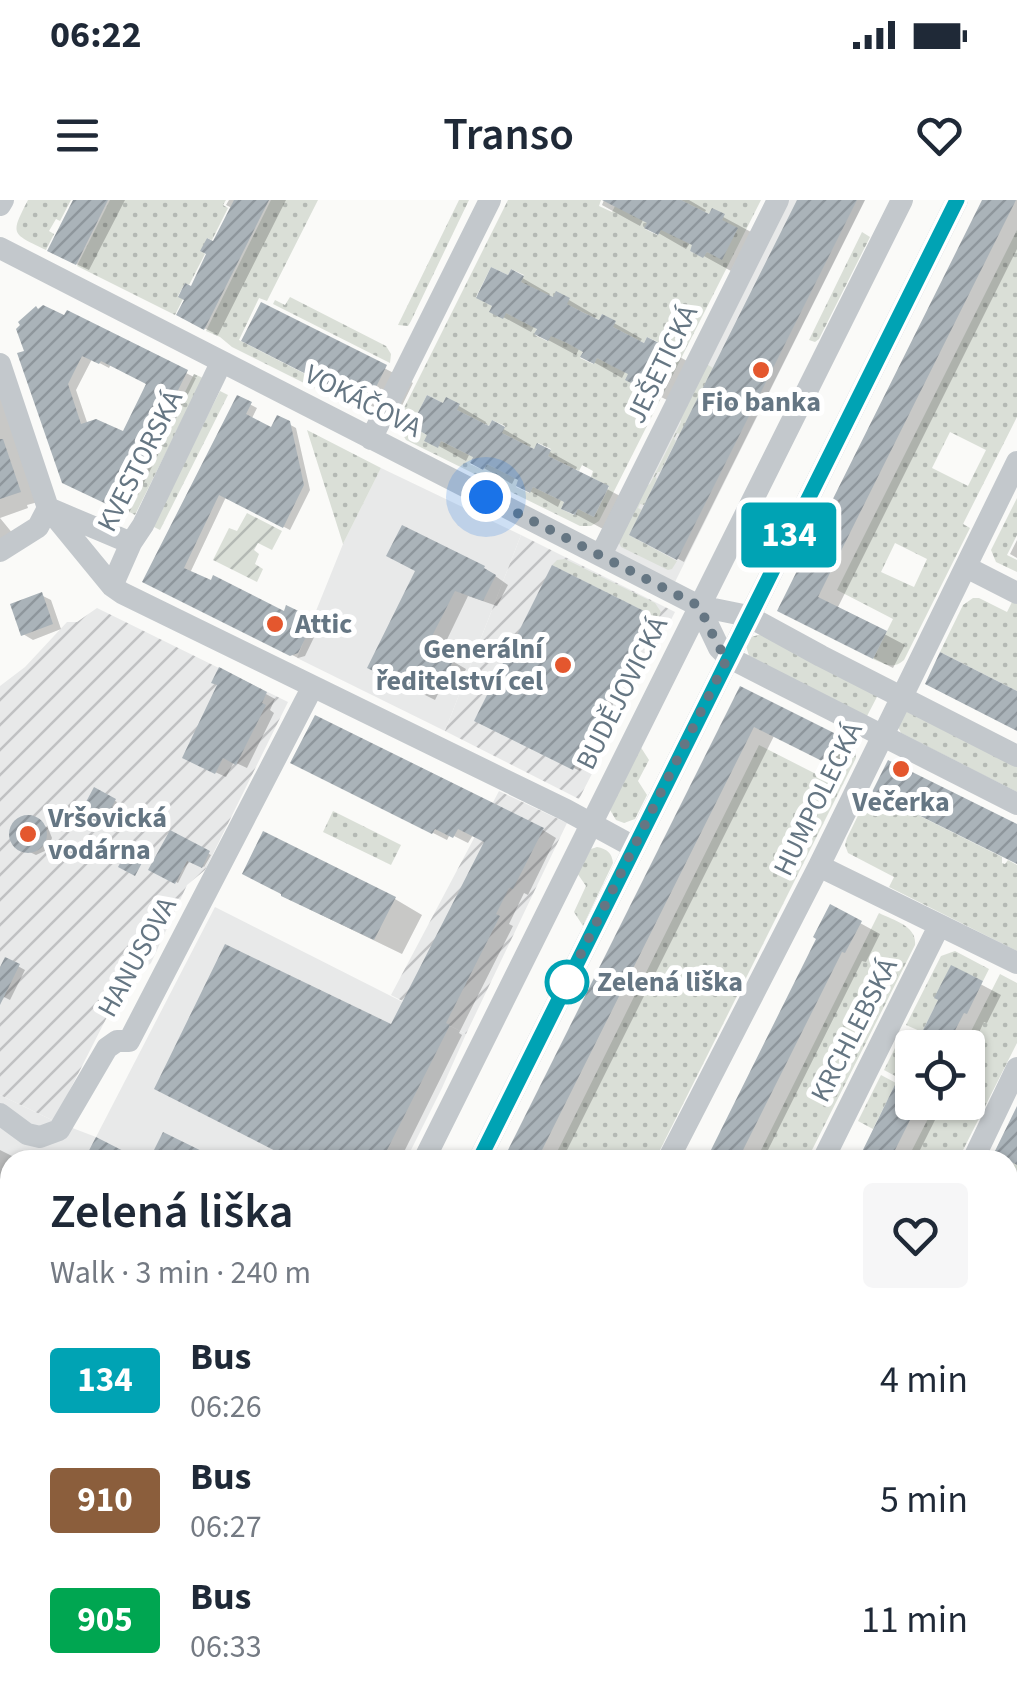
<!DOCTYPE html>
<html lang="en">
<head>
<meta charset="utf-8">
<style>
	body { margin:0; font-family:"Source Sans 3",sans-serif; background:#f6f6f7; color:#1f2937; height:100vh; display:flex; flex-direction:column; font-size:38px; white-space:nowrap }
	* { box-sizing:border-box; margin:0 }
	p { font-size:32px; color:#747a83 }
	.icon { flex:none; width:55px; height:55px; fill:none; stroke:currentColor; stroke-width:2; stroke-linecap:round; stroke-linejoin:round }
	.map { position:relative; flex:1; overflow:hidden }
	.details { position:absolute; left:0px; top:950px; width:1018px; height:552px; display:flex; flex-direction:column; background:#fff; border-radius:30px 30px 0 0; box-shadow:0 2px 8px #0004 }
	.details>* { flex:none }
	.badge { padding:0 20px; border-radius:8px; font-size:35px; line-height:65px }
	.fabs { position:absolute; left:895px; top:830px; display:grid; gap:20px }
	.fabs a { display:grid; place-items:center; width:90px; height:90px; border-radius:10px; background:#fff; box-shadow:0 2px 8px #0004; font-size:50px }
	.you { position:absolute; width:50px; height:50px; margin:-25px; border:8px solid #fff; border-radius:50%; background:#1a73e8; box-shadow:0 0 0 15px #1a73e833 }
	.map>.badge { position:absolute; translate:-50% -50%; box-shadow:0 0 0 5px #fff }
	.round { display:grid; place-items:center; flex:none; width:105px; height:105px; border-radius:10px; background:#f6f6f7 }
	.headline { display:flex; align-items:center; justify-content:space-between; height:170px; padding:0 50px }
	h1 { font-size:48px; font-weight:600; line-height:75px }
	ul { padding:0; list-style:none }
	li { display:flex; align-items:center; gap:30px; height:120px; padding:0 50px }
	li div { flex:1 }
	li b { display:block; font-size:38px }
	li em { font-style:normal }
	li .badge { min-width:110px; font-weight:700; text-align:center }
	.status { display:flex; justify-content:space-between; align-items:center; height:70px; padding:0 50px; background:#fff; direction:ltr }
	.status svg { height:28px; fill:currentColor }
	header { display:flex; justify-content:space-between; align-items:center; height:130px; padding:0 50px; background:#fff; font-size:45px; font-weight:600 }
	.map>svg:first-child { display:block }
	.built { fill:#e8e9e9 }
	.industrial { fill:url(#industrial-furrows) }
	.grass { fill:url(#grass-dots); fill-rule:evenodd }
	.garden { fill:url(#garden-furrows) }
	.shadow { fill:#0003; fill-rule:evenodd }
	.building { fill:url(#building-hatch); fill-rule:evenodd }
	.lines { fill:none; stroke-linecap:round; stroke-linejoin:round }
	.minor { stroke:#c3c8cc; stroke-width:22 }
	.tram { stroke:#a2aab0; stroke-width:2.5 }
	.line-casing { stroke:#fff; stroke-width:22 }
	.line { stroke:#00a3b4; stroke-width:15 }
	.walk { stroke:#657683; stroke-width:10; stroke-dasharray:0 18 }
	.poi-dot { fill:#e4572e; stroke:#fff; stroke-width:4 }
	.stop-dot { fill:#fff; stroke:#00a3b4; stroke-width:5 }
	.labels { text-anchor:middle; dominant-baseline:central; stroke-width:10; stroke-linejoin:round; paint-order:stroke }
	.street-label { font-size:28px; fill:#657683; stroke:#fff }
	.poi-label { font-size:28px; font-weight:bold; fill:#657683; stroke:#fff }
	.stop-label { font-size:28px; font-weight:bold; fill:#657683; stroke:#fff; text-anchor:start }
</style>
</head>
<body>
<div class="status"><b>06:22</b><svg viewBox="0 0 49 12"><path d="M0 12V9h3v3zM5 12V6h3v6zM10 12V3h3v9zM15 12V0h3v12zM26 1h20v11H26zM47 4h2v5h-2z"/></svg></div>
<header><svg class="icon" aria-label="menu" viewBox="0 0 24 24"><path d="M4 6h16M4 12h16M4 18h16"/></svg>Transo<svg class="icon" aria-label="heart" viewBox="0 0 24 24"><path d="M12 20l-8-8c-3-5 5-10 8-4 3-6 11-1 8 4z"/></svg></header>
<div class="map">
<svg width="1017" height="1501" viewBox="0 0 1017 1501">
	<defs>
		<pattern id="industrial-furrows" width="10" height="10" patternUnits="userSpaceOnUse" patternTransform="scale(2.5)"><rect width="10" height="10" fill="#e8e9e9"/><path d="M-1 1l2-2M0 10L10 0M9 11l2-2" fill="none" stroke="#c0c1c2"/></pattern>
		<pattern id="grass-dots" width="8" height="8" patternUnits="userSpaceOnUse" patternTransform="scale(2.5)"><rect width="8" height="8" fill="#dadfd7"/><path d="M2 2h.1M6 6h.1" fill="none" stroke="#b4b9b4" stroke-width="1.8" stroke-linecap="round"/></pattern>
		<pattern id="garden-furrows" width="10" height="10" patternUnits="userSpaceOnUse" patternTransform="scale(2.5)"><rect width="10" height="10" fill="#dadfd7"/><path d="M-1 1l2-2M0 10L10 0M9 11l2-2" fill="none" stroke="#b4b9b4"/></pattern>
		<pattern id="building-hatch" width="6" height="6" patternUnits="userSpaceOnUse" patternTransform="scale(2.5)"><rect width="6" height="6" fill="#aab3b9"/><path d="M-1 1l2-2M0 6l6-6M5 7l2-2" fill="none" stroke="#8e969c"/></pattern>
	</defs>
	<rect width="100%" height="100%" fill="#fafaf8"/>
	<!-- built -->
	<path class="built" d="M788 0H865L675 382 610 349Z
		M381 268 521 335 445 531 297 458 343 344Z
		M215 707 466 834 442 888 406 960H10V1318L0 1311V895L54 921 96 937Z"/>
	<!-- industrial -->
	<path class="industrial" d="M521 335 675 412 579 599 445 531Z
		M97 408 288 502 205 670 187 685 151 763 143 770 132 768 54 921 0 895V486L25 467 67 422H77Z
		M499 591 567 623 466 834 391 795Z"/>
	<!-- grass -->
	<path class="grass" d="M28 0H71L60 21 56 19 49 31 54 34 46 50C11 33 10 35 28 0Z
		M110 0H226L223 5 228 8 212 40 207 38 201 51 205 54 189 85 185 83 178 96 183 99 175 115 77 66Z
		M271 0H318L267 101 259 98 239 140 368 206 362 209 354 208 232 147 220 137 206 131Z
		M459 0H469L411 121 408 126 398 125Z
		M508 0H601L599 6 612 12 615 6 648 22 645 29 657 35 661 29 693 45 690 51 702 57 707 52 722 59V20L724 14H709L681 0H761L599 321 591 326H580L406 240C400 231 399 225 401 214ZM491 67 508 75 511 69 524 75 521 82 599 120 602 114 613 127 644 143 647 137 660 143 658 150 673 158 658 188 597 158 593 164 580 158 583 151 551 135 547 141 535 135 537 128 506 113 490 112 492 106 476 97ZM427 195 489 226 492 220 505 226 502 233 534 249 538 243 551 249 548 256 579 271 582 265 593 271 591 277 609 287 594 317 578 309 574 315 561 309 564 302 533 287 529 293 516 287 519 280 487 264 483 270 470 264 473 257 441 241 438 247 427 235 411 226Z
		M1017 30V217L963 324 970 328 904 460C893 470 885 464 873 459L893 419 837 390ZM950 232 986 250 968 286 932 268ZM895 343 927 359 914 387 881 372Z
		M862 32 870 37 819 139 815 142 809 140Z
		M290 97 386 146 391 154 390 163 273 104 275 100 285 105Z
		M705 163 713 168 680 234 677 233 674 239 676 241 660 272H658L655 277 657 279 644 305 640 304 638 308 642 310 629 335 677 361 672 369 668 370 621 347 618 341 643 287 650 284 681 222 679 214Z
		M194 174 203 178 135 315 126 310Z
		M220 191 228 195 160 330 152 326Z
		M307 230 381 268 343 344Z
		M1017 298V335L1007 355 1017 360V372L996 362 991 350Z
		M565 359 655 403 661 412 652 432 644 428 650 414 552 365 557 360Z
		M973 398H979L1007 412 1012 402 1017 404V491L940 452 963 405Z
		M762 434 879 493 866 518 749 456 746 446 751 437Z
		M911 510 1017 560V592L901 533 898 527 902 514Z
		M836 534 854 545 856 558 655 960H553L759 545 816 574Z
		M640 546 649 560 638 581 647 595 635 619 624 623 616 620 610 610Z
		M870 591 1002 657V663L1005 664 1008 660 1017 665V751L889 687 894 677 848 653 845 645 847 638Z
		M333 611 401 645 391 665 323 632Z
		M597 647C607 649 612 653 613 663L583 726 574 712 586 686 577 673 591 649Z
		M879 713C895 721 917 726 915 745L807 960H756Z
		M955 751 989 769 983 781 951 766 935 798 938 800 922 832 906 825 941 756Z
		M1000 774 1017 783V843L958 960H907L936 903 968 902V848L963 847Z
		M904 830 919 837 899 878 884 870Z
		M881 875 896 883 873 929 858 921Z
		M1008 1147 1017 1152V1235L1008 1236Z"/>
	<!-- garden -->
	<path class="garden" d="M247 313 282 331 272 350 258 343 254 350 259 354 255 364 263 369 257 382 213 360 229 328 237 331Z
		M994 953 1017 965V1052L1008 1048V960H990Z"/>
	<!-- shadow -->
	<path class="shadow" d="M76 0H125L89 70 63 58Z
		M229 0H286L218 135 192 122V89L232 8 226 5Z
		M604 0H689L706 10 704 14 710 18 714 12 751 32 731 71 693 50 695 46 690 43 686 49 648 27 650 23 643 20 640 26 629 20 602 5Z
		M799 0H865L684 362 632 334Z
		M985 0H1017V49L837 409 905 445 893 468 800 421Z
		M512 72 550 94 548 98 569 100 596 116 594 120 614 123 642 139 639 143 660 146 687 161 667 200 657 195 677 157H671L653 193 628 179 631 175 625 172 622 178 583 156 585 152 579 149 576 155 537 134 540 129 534 127 531 132 492 111Z
		M262 105 413 183 396 218 271 156Z
		M19 129 186 173 196 178 129 313 74 287ZM92 159 109 168 111 164 149 184 124 234 88 225 76 190Z
		M0 193 38 302 27 305 28 308 0 318Z
		M238 198 257 208 251 220 272 230 278 218 296 228 310 290 290 330 226 297 190 373 285 415 288 409 320 425 305 456 298 458 146 381Z
		M459 206 486 222 484 226 490 229 493 223 531 245 529 249 536 252 539 246 550 252 577 267 575 272 635 304 603 329 564 308 566 303 561 300 558 307 519 285 521 281 515 278 512 284 473 262 475 258 469 255 466 261 428 240 444 207Z
		M0 318 18 340 0 352Z
		M1017 340V358L1010 354Z
		M484 368 508 385 497 406 468 396 440 454 466 469 458 485 444 482 435 500 383 474 418 371Z
		M553 368 655 420 580 571 477 520Z
		M41 395 51 400 61 429 33 440 23 434Z
		M741 489 854 547 843 570 774 536 562 960H506Z
		M266 494 275 499 270 510 274 513 247 568 234 562 226 577 195 563Z
		M308 570 543 630 556 638 528 695 524 693 509 724 513 726 459 833 462 835 400 960H297L392 827 487 642 473 635 468 643 450 634 447 640Z
		M95 590 117 602 106 624 83 612Z
		M29 618 48 628 52 638 47 650 36 655 17 646 12 634 17 623Z
		M171 633 211 655 204 667 190 659 178 683 152 669Z
		M245 673 395 699 422 715 402 754 311 710Z
		M860 723 880 734 866 762 862 761 763 960H709Z
		M7 760 25 770 10 800 0 795V774Z
		M952 769 1001 795 987 823 984 822 968 855V848H917L941 799Z
		M912 856V902H944L915 960H861Z
		M0 950 20 960H10V1167L0 1162Z
		M1008 1119 1017 1123V1150L1008 1145Z
		M1017 1237V1271L1008 1272V1238Z
		M0 1490 48 1499 52 1501H0Z"/>
	<!-- building -->
	<path class="building" d="M73 0H108L76 65 47 51Z
		M234 0H269L204 130 176 115 184 100 178 97 185 83 191 86 206 54 200 51 207 38 213 41Z
		M602 0H681L709 14 712 8 725 14 722 20 738 28 722 60 707 52 703 58 690 51 692 45 661 30 658 35 644 28 647 23Z
		M797 0H857L677 360 629 335Z
		M982 0H1016L818 397 887 431 873 459 777 411Z
		M491 67 508 75 511 69 524 76 521 82 553 97 556 91 570 98 567 104 582 112 599 120 602 114 616 121 613 127 644 143 647 137 661 144 658 150 673 157 658 189 642 181 639 187 625 180 628 174 612 166 597 158 594 164 580 157 583 152 567 143 551 136 548 141 534 134 537 129 521 121 506 113 503 119 489 112 492 106 476 98Z
		M261 102 387 165 367 205 241 141Z
		M43 105 64 115 67 110 188 170 119 310 62 283 17 153 24 151 16 129 20 125 18 122 36 106 38 109ZM82 156 99 164 101 161 146 184 123 231 96 219 81 224 68 184Z
		M237 195 252 202 246 214 271 227 277 215 290 221 304 285 283 328 219 295 184 368 211 380 213 375 284 411 286 405 315 419 298 453 290 456 142 382Z
		M427 195 443 203 446 197 460 204 457 210 489 226 492 220 505 227 502 233 534 249 537 243 551 250 548 256 609 286 594 317 578 309 575 315 561 309 564 302 533 287 530 293 516 286 518 280 487 264 483 270 470 263 473 257 441 241 438 248 424 241 427 235 411 226Z
		M0 239H3L21 292 0 299Z
		M402 325 485 366 484 368 496 375 483 401 455 391 427 446 454 459 444 479 430 476 421 494 367 468 415 371 386 356Z
		M552 365 650 414 573 570 474 521Z
		M42 392 53 424 21 436 10 404Z
		M940 452 1017 491V531L925 484Z
		M219 467 267 492 262 503 266 505 236 565 223 558 215 574 182 558 217 485 211 483Z
		M740 486 836 534 822 561 754 527 537 960H503Z
		M315 515 544 628 513 689 509 688 496 714 500 716 446 823 450 825 382 960H293L154 889 225 744 391 824 484 642 458 629 453 638 435 629 432 634 290 563Z
		M888 560 1017 624V664L872 592Z
		M94 587 116 599 103 625 80 613Z
		M9 634a19 19 0 1 1 38 0a19 19 0 1 1-38 0Z
		M170 630 210 651 202 668 187 661 175 684 148 670Z
		M263 631 396 697 374 740 281 696V694L242 674Z
		M126 652 143 661 135 676 118 667Z
		M830 704 862 721 845 753 842 752 738 960H706L816 739 813 737Z
		M5 757 20 764 0 805V767Z
		M951 765 983 781 967 814 964 813 946 848H914L938 800 934 798Z
		M912 850V902H919L890 960H858Z
		M1017 906V965L994 953Z
		M163 932 220 960H149Z
		M96 937 141 960H84Z"/>
	<g class="lines">
		<!-- minor -->
		<path class="minor" d="M0 5 3 0
			M0 48 699 406 748 416 821 456 1017 556
			M0 164 48 308 112 386 122 393 566 610 634 647
			M371 239 490 0
			M0 351 38 327 48 308 131 343
			M601 355 778 0
			M966 367 1017 393
			M112 386 131 343 143 325 221 163
			M699 406 719 448 728 457 1017 604
			M819 666 1017 763
			M0 914 27 934 40 937 59 930 107 848 117 841H129L312 488
			M424 960 902 0
			M479 960 957 0
			M668 960 819 666 1017 262
			M823 960 939 726
			M973 960 1017 868
			M1008 1061 1017 1066
			M1008 1295H1017
			M0 1335 10 1342
			M0 1367 10 1374
			M1008 1483 1017 1481
			M215 1492 242 1501
			M364 1492 397 1501
			M747 1492 749 1501
			M101 1501 109 1492
			M158 1501 166 1492
			M725 1501 726 1492
			M909 1501 955 1492"/>
		<!-- tram -->
		<path class="tram" d="M128 1501 134 1495"/>
	</g>
	<g class="lines">
		<defs>
			<path id="line" d="M479 960 957 0"/>
		</defs>
		<!-- line casing -->
		<use href="#line" class="line-casing"/>
		<!-- line -->
		<use href="#line" class="line"/>
		<!-- walk -->
		<path class="walk" d="M486 297 699 406 719 448 728 457 567 782"/>
	</g>
	<!-- markers -->
	<g class="poi-dot">
		<circle cx="761" cy="170" r="10"/>
		<circle cx="275" cy="424" r="10"/>
		<circle cx="563" cy="465" r="10"/>
		<circle cx="901" cy="569" r="10"/>
		<circle cx="28" cy="634" r="10"/>
	</g>
	<circle class="stop-dot" cx="567" cy="782" r="20"/>
	<g class="labels">
		<!-- street labels -->
		<g class="street-label">
			<text transform="translate(662 164) rotate(-64)">JEŠETICKÁ</text>
			<text transform="translate(363 201) rotate(27)">VOKÁČOVA</text>
			<text transform="translate(140 261) rotate(-63)">KVESTORSKÁ</text>
			<text transform="translate(622 493) rotate(-63)">BUDĚJOVICKÁ</text>
			<text transform="translate(818 599) rotate(-64)">HUMPOLECKÁ</text>
			<text transform="translate(137 757) rotate(-61)">HANUSOVA</text>
			<text transform="translate(854 830) rotate(-63)">KRCHLEBSKÁ</text>
		</g>
		<!-- poi labels -->
		<g class="poi-label">
			<text x="761" y="202">Fio banka</text>
			<text x="295" y="424" text-anchor="start">Attic</text>
			<text x="543" y="449" text-anchor="end">Generální<tspan x="543" dy="32">ředitelství cel</tspan></text>
			<text x="901" y="602">Večerka</text>
			<text x="48" y="618" text-anchor="start">Vršovická<tspan x="48" dy="32">vodárna</tspan></text>
		</g>
		<!-- stop labels -->
		<g class="stop-label">
			<text x="597" y="782">Zelená liška</text>
		</g>
	</g>
</svg>
<div class="fabs">
<a><svg class="icon" aria-label="locate" viewBox="0 0 24 24"><circle cx="12" cy="12" r="6"/><path d="M12 2v4M12 18v4M2 12h4M18 12h4"/></svg></a>
</div>
<div class="you" style="left:486px;top:297px"></div>
<b class="badge" style="left:789px;top:335px;background:#00a3b4;color:#fff">134</b>
<section class="details">
<div class="headline"><div><h1>Zelená liška</h1><p>Walk · 3 min · 240 m</p></div><a class="round"><svg class="icon" aria-label="heart" viewBox="0 0 24 24"><path d="M12 20l-8-8c-3-5 5-10 8-4 3-6 11-1 8 4z"/></svg></a></div>
<ul>
<li><span class="badge" style="background:#00a3b4;color:#fff">134</span><div><b>Bus</b><p>06:26</p></div><em>4 min</em></li>
<li><span class="badge" style="background:#8b5e3c;color:#fff">910</span><div><b>Bus</b><p>06:27</p></div><em>5 min</em></li>
<li><span class="badge" style="background:#00a651;color:#fff">905</span><div><b>Bus</b><p>06:33</p></div><em>11 min</em></li>
</ul>
</section>
</div>
</body>
</html>
